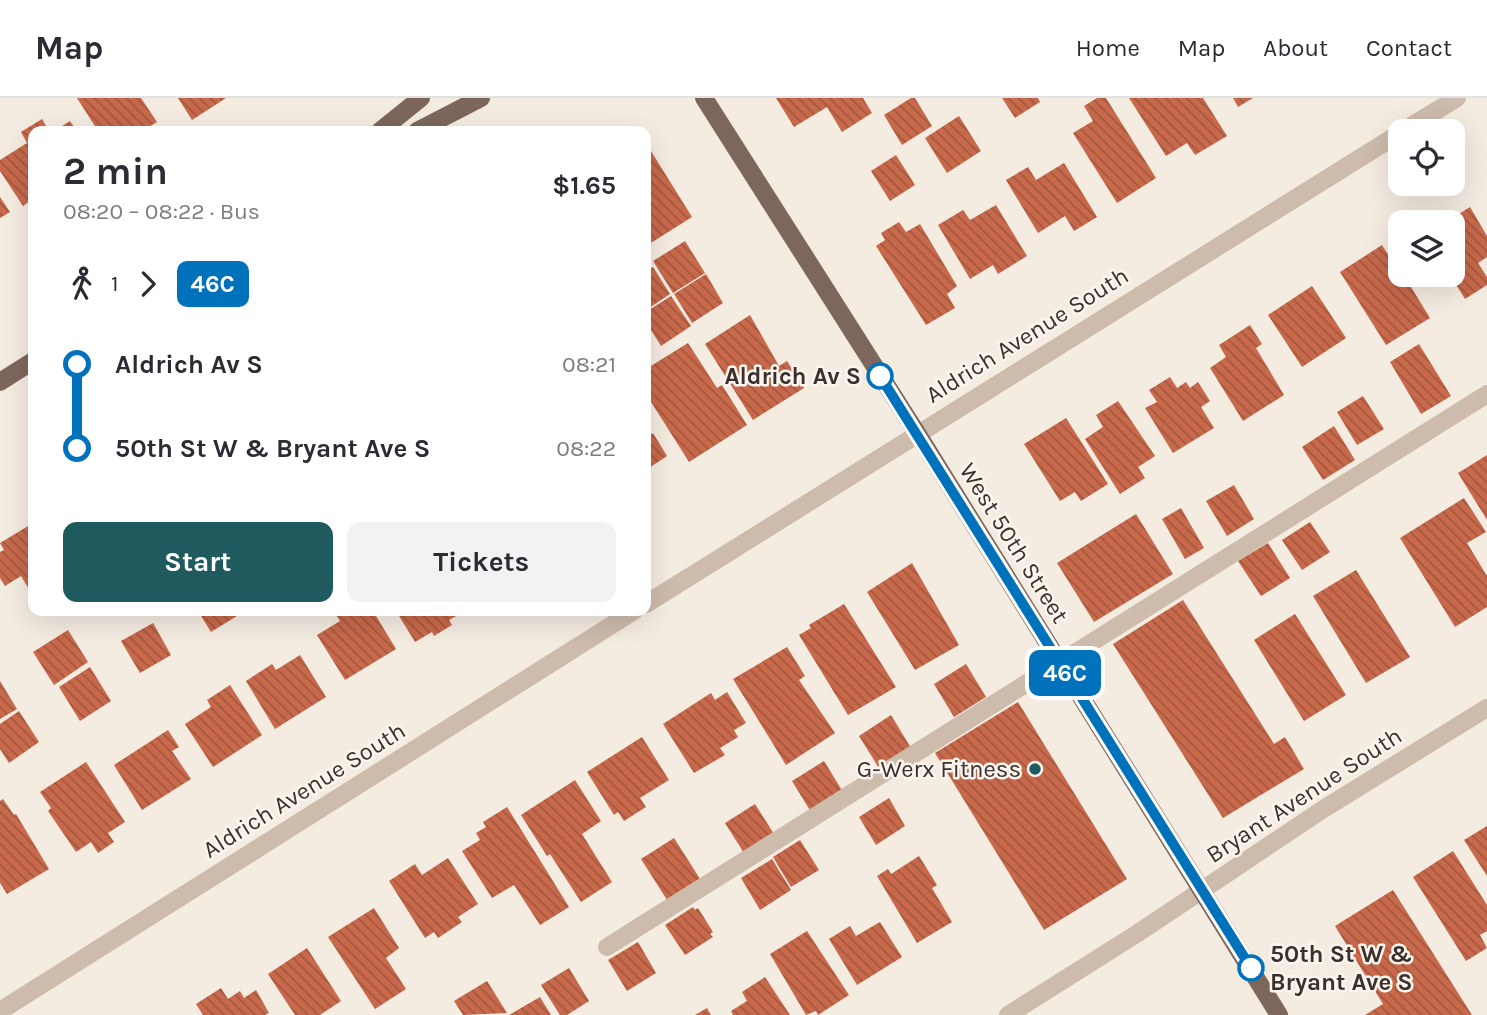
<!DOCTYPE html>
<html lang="en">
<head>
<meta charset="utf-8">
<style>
	body { margin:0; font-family:Karla,sans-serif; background:#f2f2f3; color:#2b2b33; height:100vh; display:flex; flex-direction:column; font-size:26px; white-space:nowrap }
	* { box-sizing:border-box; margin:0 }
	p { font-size:23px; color:#7c7c81 }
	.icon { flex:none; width:38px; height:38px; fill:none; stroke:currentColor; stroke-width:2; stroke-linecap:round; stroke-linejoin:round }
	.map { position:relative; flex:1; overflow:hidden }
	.details { position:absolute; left:28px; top:28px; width:623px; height:490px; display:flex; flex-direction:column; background:#fff; border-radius:14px; box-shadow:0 7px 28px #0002 }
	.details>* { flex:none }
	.badge { padding:0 14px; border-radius:10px; font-size:24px; line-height:46px }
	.fabs { position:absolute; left:1388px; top:21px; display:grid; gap:14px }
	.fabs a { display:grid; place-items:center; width:77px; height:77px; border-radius:14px; background:#fff; box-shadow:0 7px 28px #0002; font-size:35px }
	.map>.badge { position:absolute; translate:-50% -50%; box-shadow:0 0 0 4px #fff }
	.legs { display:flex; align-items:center; gap:10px; height:77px; padding:0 35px; font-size:23px }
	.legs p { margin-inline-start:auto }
	.summary { display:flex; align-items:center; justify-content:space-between; height:119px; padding:0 35px }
	h1 { font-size:38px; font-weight:700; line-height:52px }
	.cta { display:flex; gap:14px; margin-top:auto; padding:14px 35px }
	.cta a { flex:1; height:80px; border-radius:14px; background:#1f5a5e; color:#fff; font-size:28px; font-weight:700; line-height:80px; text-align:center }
	.cta a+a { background:#f2f2f3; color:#2b2b33 }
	ul { padding:0 35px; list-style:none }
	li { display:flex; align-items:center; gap:24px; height:84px; font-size:26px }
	li i { display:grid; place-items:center; width:10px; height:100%; margin:0 9px; background:currentColor }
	li i::after { content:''; width:18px; height:18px; margin:-9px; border:5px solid; border-radius:50%; background:#fff }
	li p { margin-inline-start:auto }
	li:first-child i { background:linear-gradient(#0000 50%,currentColor 0) }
	li:last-child i { background:linear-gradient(currentColor 50%,#0000 0) }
	header { display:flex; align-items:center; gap:42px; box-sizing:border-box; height:98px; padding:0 35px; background:#fff; border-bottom:2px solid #e1e1e2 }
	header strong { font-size:33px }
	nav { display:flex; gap:38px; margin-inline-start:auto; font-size:24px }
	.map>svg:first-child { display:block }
	.building { fill:url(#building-back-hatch) }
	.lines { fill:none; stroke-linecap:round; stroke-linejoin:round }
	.minor { stroke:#cdbbac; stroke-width:18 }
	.major { stroke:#7d675c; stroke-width:18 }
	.line-1-casing { stroke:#fff; stroke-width:16 }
	.line-1 { stroke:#0072bc; stroke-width:10 }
	.stop-1-dot { fill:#fff; stroke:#0072bc; stroke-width:3.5 }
	.poi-dot { fill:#1f5a5e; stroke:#fbf5ee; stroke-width:2.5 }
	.labels { text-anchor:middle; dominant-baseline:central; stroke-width:5; stroke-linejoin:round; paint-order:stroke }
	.street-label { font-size:24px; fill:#3b302b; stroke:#fbf5ee }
	.stop-label { font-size:24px; font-weight:bold; fill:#3b302b; stroke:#fbf5ee; text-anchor:end }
	.poi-label { font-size:24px; fill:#3b302b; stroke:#fbf5ee; text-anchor:end }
</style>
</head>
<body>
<header>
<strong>Map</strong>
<nav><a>Home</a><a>Map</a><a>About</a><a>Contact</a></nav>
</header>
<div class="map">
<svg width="1487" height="917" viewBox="0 0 1487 917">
	<defs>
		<pattern id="building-back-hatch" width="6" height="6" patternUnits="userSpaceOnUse" patternTransform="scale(1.75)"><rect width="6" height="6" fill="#c8694b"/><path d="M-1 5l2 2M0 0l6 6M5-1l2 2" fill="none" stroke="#a4573f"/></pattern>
	</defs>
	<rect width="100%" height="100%" fill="#f4ebe1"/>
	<!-- building -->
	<path class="building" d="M77 0H141L157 24 142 33H98Z
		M178 0H226L192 22Z
		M776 0H863L872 15 842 34 827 9 794 29Z
		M911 0H915L932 28 902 47 884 17Z
		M1002 0H1038L1040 4 1015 20Z
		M1097 0H1106L1156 80 1117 105 1073 35 1093 23 1084 8Z
		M1129 0H1203L1227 38 1195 57 1187 45 1166 58Z
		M1233 0H1253L1238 9Z
		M959 18 981 53 947 75 925 40Z
		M42 21 49 33H33V101L23 108 0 73V62L27 45 21 34Z
		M70 23 77 33H54Z
		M646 45 692 119 646 148Z
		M896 57 915 87 890 103 871 73Z
		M1064 65 1097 119 1074 133 1065 118 1038 135 1006 82 1028 69 1036 82Z
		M0 99 10 114 0 120Z
		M996 107 1027 158 998 176 993 167 970 181 938 127 963 112 970 122Z
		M1470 109 1487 138V159L1478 165 1487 179V187L1465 201 1450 177H1452V124H1423L1440 114 1446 124Z
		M899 124 906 134 920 126 957 188 947 196 955 210 926 227 876 148 885 142 881 135Z
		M685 143 705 175 673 195 653 163Z
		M1382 147 1389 158 1400 151V177H1420L1408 184 1430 220 1386 247 1340 174Z
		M653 169 670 196 646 212V173Z
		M706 176 723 205 692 225 674 196Z
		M1312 188 1346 240 1302 269 1268 217Z
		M671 198 691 228 661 248 646 224V214Z
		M750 217 779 268 787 263 804 290 753 322 705 246Z
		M1250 227 1262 246 1256 250 1284 297 1243 323 1210 270 1226 259 1219 247Z
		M688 245 717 290 722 287 747 327 689 364 646 296V271Z
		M1419 246 1451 298 1421 316 1390 264Z
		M1170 279 1177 290 1186 284 1190 290 1198 284 1210 303 1201 309 1214 330 1173 355 1145 310 1157 304 1149 292Z
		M1363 298 1384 331 1357 347 1337 314Z
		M1118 303 1155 358 1138 369 1145 380 1120 396 1085 341 1103 329 1096 317Z
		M1066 320 1108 386 1081 403 1075 394 1060 403 1024 346Z
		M1334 328 1355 362 1323 382 1302 349Z
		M653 335 667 358 646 372V340Z
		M1487 357V422L1458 375Z
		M1234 387 1254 421 1227 438 1206 403Z
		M1464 400 1486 434 1467 445 1487 478V509L1455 529 1400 440Z
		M1181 410 1204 450 1185 461 1162 421Z
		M1136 416 1173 476 1094 524 1057 465Z
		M1310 424 1330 454 1302 472 1282 442Z
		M33 425V498L21 478 5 488 0 480V454L4 452 0 445Z
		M1268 445 1290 480 1261 498 1238 463Z
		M912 465 959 547 915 572 867 494Z
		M1356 472 1410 559 1366 585 1313 498Z
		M1183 502 1274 646 1285 639 1304 671 1223 720 1113 546Z
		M844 506 896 589 848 617 799 537 811 530 809 527Z
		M198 513H245L211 534Z
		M342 513H373L396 551 345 582 317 537 340 523 336 517Z
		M396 513H465L449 522 452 527 434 538 432 534 415 544Z
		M1295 516 1346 597 1304 623 1254 542Z
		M153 525 171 557 140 575 121 543Z
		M68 532 88 564 54 587 33 554Z
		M787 549 805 578 799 582 835 635 786 667 733 581Z
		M300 557 326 599 275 631 246 583 272 566 276 572Z
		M966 566 986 599 954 619 934 586Z
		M90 569 111 603 80 623 59 589Z
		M0 583 17 611 0 621Z
		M230 587 262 637 213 669 185 626 211 609 207 602Z
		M727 594 746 625 734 632 738 639 720 650 725 657 694 675 663 626 711 595 715 602Z
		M1018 604 1127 781 1044 832 935 655Z
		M19 613 39 644 9 665 0 651V626Z
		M891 617 911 650 879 670 859 638Z
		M168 632 179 649 172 653 191 681 142 712 114 667Z
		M642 639 669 682 640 700 646 709 624 723 618 714 614 717 587 674Z
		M824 663 843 694 811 714 792 683Z
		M86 664 125 724 108 735 114 744 98 755 91 744 76 754 48 713 51 710 40 694Z
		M575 682 601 723 582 736 612 784 581 804 550 756 547 758 521 717Z
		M889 700 905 728 876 747 859 719Z
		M3 701 14 717 16 716 49 771 7 796 0 785V703Z
		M755 706 774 736 744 755 725 725Z
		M507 709 569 809 540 827 514 787 492 800 462 753 480 742 476 735 486 729 483 724Z
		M1487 728V778L1464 742Z
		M674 740 702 784 669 805 641 761Z
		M800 742 819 772 791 789 773 759Z
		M1453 753 1487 807V833L1480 837 1487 850 1466 863 1413 779Z
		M919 758 937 787 932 790 952 824 917 845 877 778 888 771 891 776Z
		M448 760 478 806 458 819 462 824 438 840 434 834 425 840 389 783 415 766 422 777Z
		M772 761 791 792 760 812 741 780Z
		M1393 792 1472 917H1365L1383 906 1335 828Z
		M693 809 695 812 698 810 713 834 710 836 713 839 685 857 665 827Z
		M374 810 399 850 386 860 406 891 375 911 328 839Z
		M880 824 902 859 857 887 829 841 850 828 856 838Z
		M807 833 849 897 818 917 816 913 806 917 770 856Z
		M638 844 656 875 627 893 608 862Z
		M307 850 341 903 320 917H295L268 876Z
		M569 870 589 903 567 917H560L541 887Z
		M765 879 790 917H733L731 913 747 903 742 894Z
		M487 883 507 915 463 917 454 903Z
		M221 890 228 901 240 893 244 900 256 892 269 915 265 917H203L196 906Z
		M540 899 551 917H509Z
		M707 910 711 917H695Z"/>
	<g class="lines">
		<!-- minor -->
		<path class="minor" d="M1403 33 1457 0
			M646 506 1400 35
			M607 849 1487 296
			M0 913 634 513
			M1008 917 1138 835 1325 710 1487 610"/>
		<!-- major -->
		<path class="major" d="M704 0 917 335 1279 917
			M380 33 421 0
			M417 33 481 0
			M0 284 33 263"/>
	</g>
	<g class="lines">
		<defs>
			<path id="line-1" d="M880 278 1251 870"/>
		</defs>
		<!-- line-1 casing -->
		<use href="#line-1" class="line-1-casing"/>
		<!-- line-1 -->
		<use href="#line-1" class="line-1"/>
	</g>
	<!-- markers -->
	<g class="stop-1-dot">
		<circle cx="880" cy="278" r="12"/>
		<circle cx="1251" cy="870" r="12"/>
	</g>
	<circle class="poi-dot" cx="1035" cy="671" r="7"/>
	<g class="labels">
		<!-- street labels -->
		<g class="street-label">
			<text transform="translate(1027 237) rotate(-32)">Aldrich Avenue South</text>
			<text transform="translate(1014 445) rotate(58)">West 50th Street</text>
			<text transform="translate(304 692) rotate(-32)">Aldrich Avenue South</text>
			<text transform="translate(1304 697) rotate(-33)">Bryant Avenue South</text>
		</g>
		<!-- stop labels -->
		<g class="stop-label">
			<text x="861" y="278">Aldrich Av S</text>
			<text x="1270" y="856" text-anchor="start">50th St W &amp;<tspan x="1270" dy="28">Bryant Ave S</tspan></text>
		</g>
		<!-- poi labels -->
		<g class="poi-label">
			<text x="1021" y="671">G-Werx Fitness</text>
		</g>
	</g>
</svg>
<div class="fabs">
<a><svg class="icon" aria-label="locate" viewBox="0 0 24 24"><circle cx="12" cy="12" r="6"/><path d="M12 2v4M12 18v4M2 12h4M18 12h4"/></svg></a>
<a><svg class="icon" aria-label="layers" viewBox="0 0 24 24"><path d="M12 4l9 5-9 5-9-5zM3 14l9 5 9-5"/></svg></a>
</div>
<b class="badge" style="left:1065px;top:575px;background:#0072bc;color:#fff">46C</b>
<section class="details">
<div class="summary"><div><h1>2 min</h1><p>08:20 – 08:22 · Bus</p></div><b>$1.65</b></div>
<div class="legs"><svg class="icon" aria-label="walk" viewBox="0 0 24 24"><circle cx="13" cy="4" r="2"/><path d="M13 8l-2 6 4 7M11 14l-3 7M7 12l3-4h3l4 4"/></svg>1<svg class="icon" aria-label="forward" viewBox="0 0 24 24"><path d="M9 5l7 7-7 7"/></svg><b class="badge" style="background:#0072bc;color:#fff">46C</b></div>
<ul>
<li><i style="color:#0072bc"></i><b>Aldrich Av S</b><p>08:21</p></li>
<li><i style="color:#0072bc"></i><b>50th St W &amp; Bryant Ave S</b><p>08:22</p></li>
</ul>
<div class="cta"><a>Start</a><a>Tickets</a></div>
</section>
</div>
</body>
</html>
